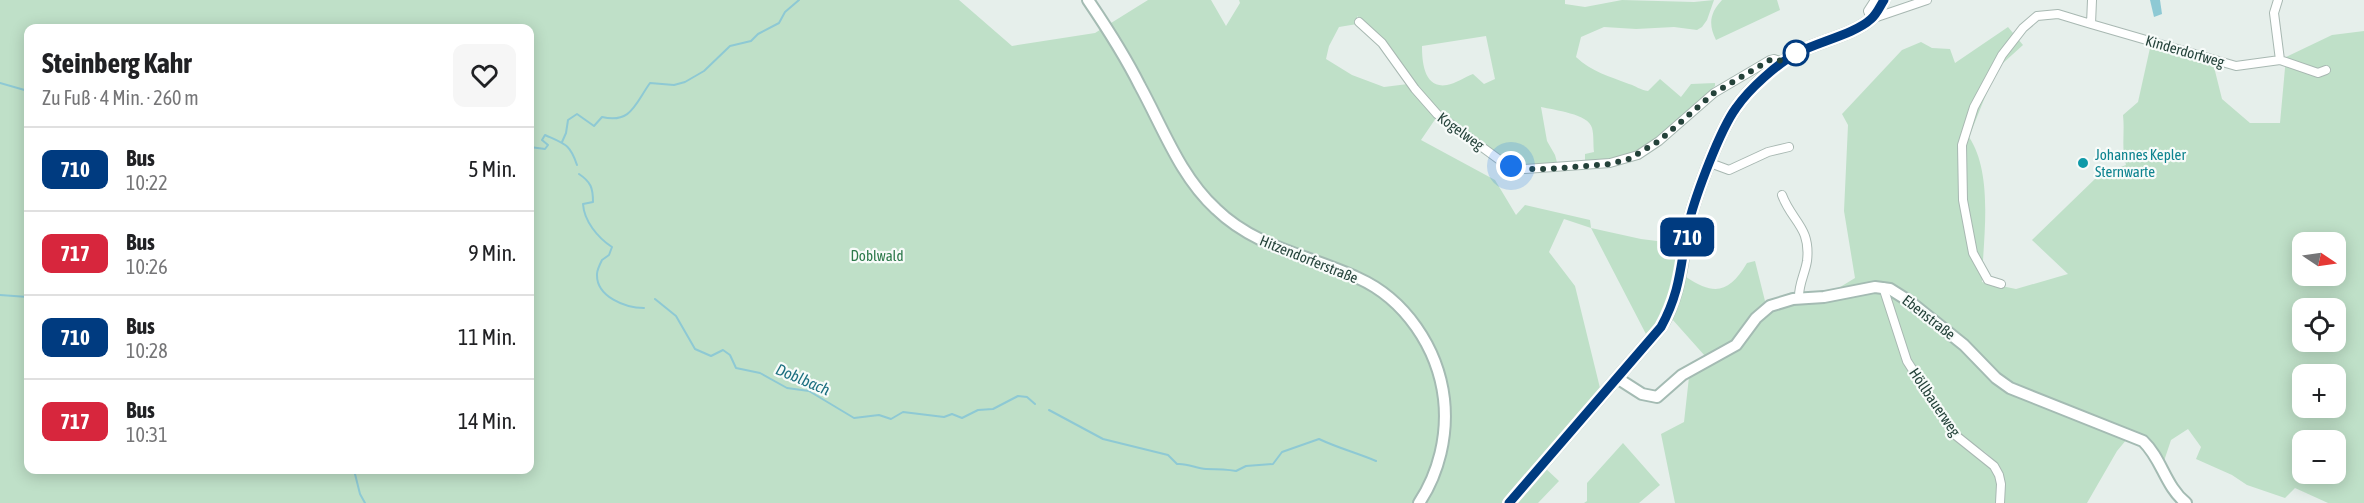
<!DOCTYPE html>
<html lang="de">
<head>
<meta charset="utf-8">
<style>
	body { margin:0; font-family:"Asap Condensed",sans-serif; background:#f6f6f6; color:#202124; height:100vh; display:flex; flex-direction:column; font-size:22px; white-space:nowrap }
	* { box-sizing:border-box; margin:0 }
	p { font-size:20px; color:#757577 }
	.icon { flex:none; width:33px; height:33px; fill:none; stroke:currentColor; stroke-width:2; stroke-linecap:round; stroke-linejoin:round }
	.map { position:relative; flex:1; overflow:hidden }
	.panel { position:absolute; left:24px; top:24px; width:510px; height:450px; display:flex; flex-direction:column; background:#fff; border-radius:12px; box-shadow:0 3px 15px #0003 }
	.panel>* { flex:none }
	.badge { padding:0 12px; border-radius:9px; font-size:21px; line-height:39px }
	.needle { width:39px; rotate:103deg }
	.buttons { position:absolute; left:2292px; top:232px; display:grid; gap:12px }
	.buttons a { display:grid; place-items:center; width:54px; height:54px; border-radius:12px; background:#fff; box-shadow:0 3px 15px #0003; font-size:30px }
	.you { position:absolute; width:30px; height:30px; margin:-15px; border:4px solid #fff; border-radius:50%; background:#1a73e8; box-shadow:0 0 0 9px #1a73e833 }
	.map>.badge { position:absolute; translate:-50% -50%; box-shadow:0 0 0 3px #fff }
	.round { display:grid; place-items:center; flex:none; width:63px; height:63px; border-radius:12px; background:#f6f6f6 }
	.overview { display:flex; align-items:center; justify-content:space-between; height:102px; padding:0 18px }
	h1 { font-size:28px; font-weight:700; line-height:45px }
	ul { padding:0; list-style:none }
	li { display:flex; align-items:center; gap:18px; height:84px; padding:0 18px; border-top:2px solid #e0e0e0 }
	li div { flex:1 }
	li b { display:block; font-size:22px }
	li em { font-style:normal }
	li .badge { min-width:66px; font-weight:700; text-align:center }
	.map>svg:first-child { display:block }
	.green { fill:#bfe0c8; fill-rule:evenodd }
	.water { fill:#8ec9d4 }
	.lines { fill:none; stroke-linecap:round; stroke-linejoin:round }
	.stream { stroke:#8ec9d4; stroke-width:2 }
	.street-casing { stroke:#a8b8b2; stroke-width:10 }
	.secondary-casing { stroke:#a4bbb3; stroke-width:14 }
	.street { stroke:#fff; stroke-width:8 }
	.secondary { stroke:#fff; stroke-width:10 }
	.line-casing { stroke:#fff; stroke-width:14 }
	.line { stroke:#003b80; stroke-width:9 }
	.walk { stroke:#24423a; stroke-width:6; stroke-dasharray:0 10.8 }
	.stop-dot { fill:#fff; stroke:#003b80; stroke-width:3 }
	.culture-dot { fill:#0f9aa8; stroke:#f7fbf9; stroke-width:2 }
	.labels { text-anchor:middle; dominant-baseline:central; stroke-width:4.5; stroke-linejoin:round; paint-order:stroke }
	.street-label { font-size:15px; fill:#24423a; stroke:#f7fbf9 }
	.culture-label { font-size:15px; fill:#0d838f; stroke:#f7fbf9; text-anchor:start }
	.park-label { font-size:15px; fill:#2d7a4b; stroke:#f7fbf9 }
	.water-label { font-size:16px; font-style:italic; fill:#1c6f80; stroke:#f7fbf9 }
</style>
</head>
<body>
<div class="map">
<svg width="2364" height="503" viewBox="0 0 2364 503">
	<rect width="100%" height="100%" fill="#e6efeb"/>
	<!-- green -->
	<path class="green" d="M0 0H959L1012 46 1095 33 1148 0H1211L1226 26 1240 3 1239 0H1565V4L1585 7 1622 0 1694 2 1714 0 1707 20 1702 27 1697 30 1674 27 1636 29 1604 27 1581 37 1576 57C1592 72 1609 76 1629 84 1636 86 1640 90 1648 91L1660 79 1681 97 1691 84 1715 83V86L1658 140 1637 153 1591 164 1585 161V154L1594 152C1593 144 1594 135 1592 128 1589 114 1554 110 1541 107L1547 141 1555 155 1558 166 1535 168 1511 164 1438 113 1357 16V24L1339 27 1329 46 1326 59 1352 75 1384 87 1408 84 1420 101 1436 118 1421 140 1495 180 1516 215 1525 205 1590 220 1591 228 1641 239 1681 244C1676 278 1673 311 1647 336L1591 228 1564 219 1549 252 1575 286 1600 388 1507 503H0ZM28 28H530V470H28ZM1486 36 1495 79 1484 84 1473 74C1465 77 1455 84 1447 85 1424 89 1422 62 1422 46Z
		M1722 0H1777L1780 10 1716 40C1708 24 1710 13 1722 0Z
		M2008 27 2023 45 2002 64 1991 82 1969 137C1994 175 1983 238 1982 282L2016 289 2068 274 2032 240 2098 176 2126 165C2121 147 2125 133 2123 115L2138 102 2150 48 2213 63 2222 99 2250 123H2280L2286 57 2332 35 2364 31V503H2328L2295 488 2285 498 2247 485 2232 475 2196 459 2201 447 2188 429 2171 440 2163 464 2132 433 2117 451 2087 503H2004C2009 470 1989 445 1956 441L1992 468 1998 479 1997 503H1675L1661 434 1684 422 1690 368 1705 356 1672 319 1686 277C1715 296 1729 293 1747 263L1755 261 1765 301 1832 292 1855 278 1844 211 1848 125 1842 114 1902 50 1921 42 1932 48 1950 49 1955 63ZM2302 243H2336V276H2302ZM2302 309H2336V342H2302ZM2302 375H2336V408H2302ZM2302 441H2336V474H2302Z
		M1623 443 1660 485 1639 503H1584L1587 501V483Z
		M1544 467 1559 481 1538 503H1513Z"/>
	<!-- water -->
	<path class="water" d="M2150 0H2160L2162 14 2154 17Z"/>
	<g class="lines">
		<!-- stream -->
		<path class="stream" d="M0 83 28 91
			M562 142 566 133 568 120 577 114 594 126 602 117C631 124 635 104 650 83L674 85 685 82 704 71 730 46 751 41 758 34 779 23 785 12 799 0
			M530 147 545 149 548 145 542 140 545 135C565 144 570 144 577 165
			M579 174C591 182 593 188 593 202L583 204C584 221 598 238 612 247L609 255 602 260C600 264 597 270 597 274 596 297 626 308 644 308
			M0 295 28 297
			M655 299 676 316 695 349 711 356 723 350 730 355 736 368 760 373 787 388 809 391 854 418 879 415 891 419 903 412 944 417 952 414 962 418 978 410 993 409 1018 396 1027 397 1035 404
			M1049 410 1103 439 1168 455 1177 464C1189 463 1196 469 1206 469 1217 469 1225 469 1236 471L1246 466 1273 464 1282 452 1319 439C1338 448 1357 453 1376 461
			M354 470 360 494 365 503"/>
		<defs>
			<path id="street" d="M1875 0 1868 11 1871 19 1927 0
				M2092 0 2091 24 2236 66 2280 60 2274 13 2278 0
				M1359 22 1382 43 1415 89 1437 114 1501 161 1525 169 1610 163 1638 155 1659 141 1714 93 1770 60 1774 59 1783 62
				M2280 60 2318 73 2326 70
				M1710 163 1729 170 1768 152 1789 147
				M1782 195C1792 222 1811 227 1807 261 1805 274 1798 285 1799 299
				M2001 284 1988 280 1973 253 1963 200 1962 145 1974 107 2002 55 2023 28 2037 16 2058 14 2091 24
				M1883 287 1907 361 1954 434 1994 466 1999 475 2001 484 2000 503"/>
			<path id="secondary" d="M1088 0C1107 28 1125 56 1140 86 1163 128 1180 176 1216 209 1256 248 1309 255 1358 278 1405 299 1438 348 1444 399 1448 435 1439 473 1419 503
				M1617 378 1642 394 1657 397 1682 375 1736 345 1756 318 1770 306 1793 299 1824 297 1875 287 1890 289 1909 301 1964 345 1996 378 2010 388 2143 441C2162 459 2165 486 2186 503
				M1509 503 1661 327C1682 291 1681 260 1689 222 1696 194 1720 130 1736 108 1749 89 1776 64 1797 53 1817 42 1855 34 1871 19 1877 14 1880 6 1884 0"/>
		</defs>
		<!-- street casing -->
		<use href="#street" class="street-casing"/>
		<!-- secondary casing -->
		<use href="#secondary" class="secondary-casing"/>
		<!-- street -->
		<use href="#street" class="street"/>
		<!-- secondary -->
		<use href="#secondary" class="secondary"/>
	</g>
	<g class="lines">
		<defs>
			<path id="line" d="M1509 503 1661 327C1682 289 1680 262 1689 222 1696 194 1720 130 1736 108 1749 89 1777 64 1797 53 1817 42 1855 34 1871 19 1877 14 1880 6 1884 0"/>
		</defs>
		<!-- line casing -->
		<use href="#line" class="line-casing"/>
		<!-- line -->
		<use href="#line" class="line"/>
		<!-- walk -->
		<path class="walk" d="M1511 166 1525 169H1548L1610 164 1629 159 1659 141 1714 93 1770 60 1777 59 1783 62 1796 53"/>
	</g>
	<!-- markers -->
	<circle class="stop-dot" cx="1796" cy="53" r="12"/>
	<circle class="culture-dot" cx="2083" cy="163" r="6"/>
	<g class="labels">
		<!-- street labels -->
		<g class="street-label">
			<text transform="translate(2185 51) rotate(16)">Kinderdorfweg</text>
			<text transform="translate(1461 131) rotate(36)">Kogelweg</text>
			<text transform="translate(1309 259) rotate(22)">Hitzendorferstraße</text>
			<text transform="translate(1929 317) rotate(38)">Ebenstraße</text>
			<text transform="translate(1935 402) rotate(56)">Höllbauerweg</text>
		</g>
		<!-- culture labels -->
		<g class="culture-label">
			<text x="2095" y="154">Johannes Kepler<tspan x="2095" dy="17">Sternwarte</tspan></text>
		</g>
		<!-- park labels -->
		<g class="park-label">
			<text x="877" y="255">Doblwald</text>
		</g>
		<!-- water labels -->
		<g class="water-label">
			<text transform="translate(803 379) rotate(23)">Doblbach</text>
		</g>
	</g>
</svg>
<div class="buttons">
<a><svg class="needle" viewBox="-14 -14 28 28"><path d="M0-13l5 13h-10z" fill="#e53935"/><path d="M0 13l5-13h-10z" fill="#757577"/></svg></a>
<a><svg class="icon" aria-label="locate" viewBox="0 0 24 24"><circle cx="12" cy="12" r="6"/><path d="M12 2v4M12 18v4M2 12h4M18 12h4"/></svg></a>
<a>+</a>
<a>−</a>
</div>
<div class="you" style="left:1511px;top:166px"></div>
<b class="badge" style="left:1687px;top:237px;background:#003b80;color:#fff">710</b>
<section class="panel">
<div class="overview"><div><h1>Steinberg Kahr</h1><p>Zu Fuß · 4 Min. · 260 m</p></div><a class="round"><svg class="icon" aria-label="heart" viewBox="0 0 24 24"><path d="M12 20l-8-8c-3-5 5-10 8-4 3-6 11-1 8 4z"/></svg></a></div>
<ul>
<li><span class="badge" style="background:#003b80;color:#fff">710</span><div><b>Bus</b><p>10:22</p></div><em>5 Min.</em></li>
<li><span class="badge" style="background:#d7263d;color:#fff">717</span><div><b>Bus</b><p>10:26</p></div><em>9 Min.</em></li>
<li><span class="badge" style="background:#003b80;color:#fff">710</span><div><b>Bus</b><p>10:28</p></div><em>11 Min.</em></li>
<li><span class="badge" style="background:#d7263d;color:#fff">717</span><div><b>Bus</b><p>10:31</p></div><em>14 Min.</em></li>
</ul>
</section>
</div>
</body>
</html>
